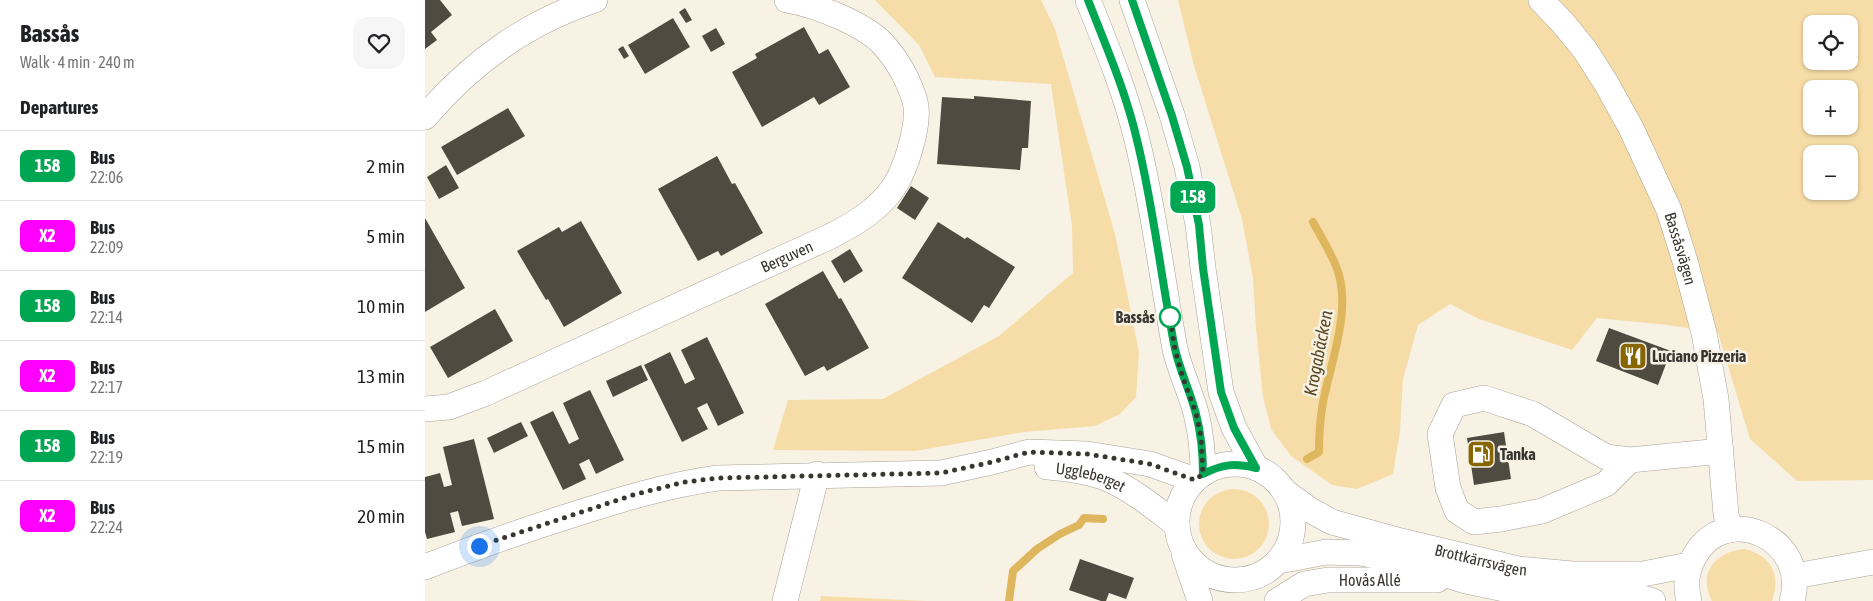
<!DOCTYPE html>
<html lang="en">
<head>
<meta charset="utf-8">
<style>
	body { margin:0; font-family:"Asap Condensed",sans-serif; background:#f6f6f6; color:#202124; height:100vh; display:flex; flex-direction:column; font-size:19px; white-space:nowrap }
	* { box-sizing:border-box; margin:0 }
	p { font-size:16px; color:#757577 }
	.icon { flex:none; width:28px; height:28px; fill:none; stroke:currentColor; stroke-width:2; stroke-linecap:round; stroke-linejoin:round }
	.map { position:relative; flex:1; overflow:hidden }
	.sheet { display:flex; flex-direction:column; background:#fff; width:425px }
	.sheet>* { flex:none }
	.badge { padding:0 10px; border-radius:8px; font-size:18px; line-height:32px }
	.buttons { position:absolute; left:1378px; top:15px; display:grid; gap:10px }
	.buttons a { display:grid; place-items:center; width:55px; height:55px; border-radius:10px; background:#fff; box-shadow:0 1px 4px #0004; font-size:25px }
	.you { position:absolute; width:25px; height:25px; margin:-12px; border:4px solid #fff; border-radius:50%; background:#1a73e8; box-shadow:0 0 0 8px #1a73e833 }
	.map>.badge { position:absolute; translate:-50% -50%; box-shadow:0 0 0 2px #fff }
	h2 { padding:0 20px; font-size:19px; line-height:45px }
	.round { display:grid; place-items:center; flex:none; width:52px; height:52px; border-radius:15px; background:#f6f6f6 }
	.summary { display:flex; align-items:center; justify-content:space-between; height:85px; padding:0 20px }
	h1 { font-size:24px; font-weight:700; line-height:38px }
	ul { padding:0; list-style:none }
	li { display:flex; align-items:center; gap:15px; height:70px; padding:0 20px; border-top:1px solid #e0e0e0 }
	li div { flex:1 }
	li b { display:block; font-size:19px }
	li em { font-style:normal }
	li .badge { min-width:55px; font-weight:700; text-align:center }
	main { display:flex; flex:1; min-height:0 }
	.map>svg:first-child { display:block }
	.green { fill:#f6dca6; fill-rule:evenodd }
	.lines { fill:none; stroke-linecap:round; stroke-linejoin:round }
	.stream { stroke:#deb65e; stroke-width:8 }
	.building { fill:#504b40 }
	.minor-casing { stroke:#a8a296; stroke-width:26 }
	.minor { stroke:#fff; stroke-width:25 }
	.line-casing { stroke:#fff; stroke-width:11 }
	.line { stroke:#00a651; stroke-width:8 }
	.walk { stroke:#393631; stroke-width:5; stroke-dasharray:0 9 }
	.stop-dot { fill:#fff; stroke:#00a651; stroke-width:2.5 }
	.labels { text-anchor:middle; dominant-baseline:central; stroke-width:5; stroke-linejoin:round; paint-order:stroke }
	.street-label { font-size:16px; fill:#393631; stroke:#f8f2e5 }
	.stop-label { font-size:16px; font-weight:bold; fill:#393631; stroke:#f8f2e5; text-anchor:end }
	.poi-label { font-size:16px; font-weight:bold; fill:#393631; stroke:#f8f2e5; text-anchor:start }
	.water-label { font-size:18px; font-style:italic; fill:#584721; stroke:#f8f2e5 }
</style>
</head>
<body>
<main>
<section class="sheet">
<div class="summary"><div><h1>Bassås</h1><p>Walk · 4 min · 240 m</p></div><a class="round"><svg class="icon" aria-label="heart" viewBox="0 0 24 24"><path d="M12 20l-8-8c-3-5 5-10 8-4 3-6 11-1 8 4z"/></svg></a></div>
<h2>Departures</h2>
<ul>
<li><span class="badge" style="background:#00a651;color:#fff">158</span><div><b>Bus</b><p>22:06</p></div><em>2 min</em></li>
<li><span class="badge" style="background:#f0f;color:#fff">X2</span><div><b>Bus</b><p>22:09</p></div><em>5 min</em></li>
<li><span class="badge" style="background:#00a651;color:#fff">158</span><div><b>Bus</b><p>22:14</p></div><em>10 min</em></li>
<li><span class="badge" style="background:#f0f;color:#fff">X2</span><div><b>Bus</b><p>22:17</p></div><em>13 min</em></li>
<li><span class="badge" style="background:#00a651;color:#fff">158</span><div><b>Bus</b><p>22:19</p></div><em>15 min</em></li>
<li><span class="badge" style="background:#f0f;color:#fff">X2</span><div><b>Bus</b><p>22:24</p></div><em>20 min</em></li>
</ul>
</section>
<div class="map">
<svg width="1448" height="601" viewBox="0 0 1448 601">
	<rect width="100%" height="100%" fill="#f8f2e5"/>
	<!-- green -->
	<path class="green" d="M450 0H616L630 29 690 234 714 352 711 397 695 414 670 426 599 432 490 451 348 450 363 400 458 399 574 336 648 273 647 226 626 84 510 77 494 45Z
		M753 0H1448V480L1372 481 1325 439 1293 333 1243 325 1172 318 1147 350 1054 319 1025 304 993 325 978 379 975 431 968 474 932 489 907 485 866 456 846 429 838 397 831 328 828 278 817 219 769 66ZM1386 24H1424V61H1386ZM1386 89H1424V126H1386ZM1386 154H1424V191H1386Z
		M774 524a35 35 0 1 1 70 0a35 35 0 1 1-70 0Z
		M1320 549C1347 556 1356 575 1347 601H1287C1272 573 1291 551 1320 549Z
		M396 596 501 601H395Z"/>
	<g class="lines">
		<!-- stream -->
		<path class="stream" d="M882 459 894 452C894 435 895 419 898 402 906 361 928 307 911 266 905 251 896 237 888 222
			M584 601 588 571 612 549 635 534 654 525 659 518 678 519"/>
	</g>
	<!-- building -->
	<path class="building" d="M0 0H15L27 15 6 32 12 40 0 49Z
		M260 8 267 20 261 23 254 12Z
		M248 18 265 47 220 74 203 45Z
		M379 27 394 54 403 49 425 87 394 105 389 97 337 127 307 72 332 58 330 54Z
		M291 28 300 44 286 52 277 36Z
		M198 46 204 56 199 59 193 49Z
		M549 96 606 101 603 148H597L595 170 512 164 517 97 549 99Z
		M83 108 100 136 32 175 16 147Z
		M292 156 307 184 310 183 338 233 296 256 293 251 273 261 233 189Z
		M21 165 34 188 14 199 2 177Z
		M486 186 504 198 490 220 472 208Z
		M0 218 40 288 0 312Z
		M156 221 197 293 139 327 123 299 121 300 92 251 134 227 137 232Z
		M513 222 540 239 542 237 590 267 564 308 559 305 547 323 477 278Z
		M425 249 438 271 419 283 406 261Z
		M398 271 414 299 416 298 444 348 402 371 399 366 380 376 340 304Z
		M70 309 88 341 23 378 5 347Z
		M1184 328 1246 351 1233 385 1171 361Z
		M282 337 319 413 293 426 282 403 272 408 283 429 257 442 219 365 245 352 260 384 270 379 256 350Z
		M216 365 223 380 188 397 181 381Z
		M165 390 199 460 171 474 164 459 154 464 161 479 138 490 105 422 128 411 144 444 154 439 138 403Z
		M96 422 103 436 69 453 62 438Z
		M1079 432 1086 479 1049 485 1042 438Z
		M49 439 69 519 37 526 33 511 25 513 30 532 2 539 0 532V477L15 473 19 487 27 485 18 447Z
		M655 559 709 578 701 599 684 593 681 601H676L644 590Z"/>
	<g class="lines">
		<defs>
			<g id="minor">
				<path d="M663 0C681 45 701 93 712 140 729 209 737 279 750 349 755 371 765 391 771 413 776 433 778 453 778 474"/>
				<path d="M707 0 747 115 762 167 773 225 778 268 796 392 809 428 831 468"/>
				<path id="s1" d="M1116 0 1138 23 1160 50 1181 83 1206 128 1244 210 1260 261 1279 333 1291 399 1301 514 1304 530"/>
				<path d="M0 117C47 62 101 23 170 0"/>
				<path id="s2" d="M0 409 24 407 61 393 404 237C430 224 459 207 473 180 477 173 479 166 482 159 487 143 493 123 491 107 490 97 485 87 481 78 475 66 467 54 458 44 438 23 390 5 362 0"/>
				<path d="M1205 460 1181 457 1108 414 1059 398 1029 405 1015 434 1023 488 1032 511 1049 522 1076 519 1117 511 1181 484 1205 460 1296 451"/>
				<circle cx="810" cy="522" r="58"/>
				<path id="s3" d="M622 467C642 469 664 471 683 479 708 490 730 508 752 525"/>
				<path id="s4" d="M859 491 885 510 907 522 976 541 1093 569 1148 574H1218L1264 565"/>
				<path d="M759 554 775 601"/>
				<path d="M854 561 901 552 936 553 981 562 1041 581 1084 590 1146 593 1196 592 1228 601"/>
				<path d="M0 567C48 548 96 531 144 516 194 500 242 485 293 478L516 473 567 462 604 452 662 454 725 464 770 480"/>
				<path d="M1370 576 1448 562"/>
				<path d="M360 601 392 474"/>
				<path id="s5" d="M852 601 879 584 903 580H1012"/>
				<path d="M1264 601C1260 585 1261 571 1269 557 1299 500 1385 538 1367 601"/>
			</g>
		</defs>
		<!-- minor casing -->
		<use href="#minor" class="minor-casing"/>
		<!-- minor -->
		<use href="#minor" class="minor"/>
	</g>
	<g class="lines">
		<defs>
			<path id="line" d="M663 0C681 46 701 92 712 140 729 209 736 279 750 349 755 371 765 391 771 414 776 433 778 453 778 474 798 464 809 463 831 468L809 428 796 392 778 268 774 225 762 167 747 116 707 0"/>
		</defs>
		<!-- line casing -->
		<use href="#line" class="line-casing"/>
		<!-- line -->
		<use href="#line" class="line"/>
		<!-- walk -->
		<path class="walk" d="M54 546 211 494 260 482 293 478 516 473 567 462 604 452 662 454 725 464 770 480 778 474 776 437 771 413 758 378 750 350 745 317"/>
	</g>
	<!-- icons -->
	<defs>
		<symbol id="restaurant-square" viewBox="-11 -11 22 22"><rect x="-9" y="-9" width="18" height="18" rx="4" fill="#876500" stroke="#f8f2e5"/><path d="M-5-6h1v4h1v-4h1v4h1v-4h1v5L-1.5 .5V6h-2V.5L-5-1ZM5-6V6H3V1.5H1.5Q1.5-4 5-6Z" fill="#fff"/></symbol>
		<symbol id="fuel-square" viewBox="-11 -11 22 22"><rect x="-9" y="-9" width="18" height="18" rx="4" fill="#876500" stroke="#f8f2e5"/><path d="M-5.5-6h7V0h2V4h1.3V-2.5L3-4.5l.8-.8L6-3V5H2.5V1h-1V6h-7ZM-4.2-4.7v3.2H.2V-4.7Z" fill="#fff"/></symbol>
	</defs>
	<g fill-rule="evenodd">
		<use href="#restaurant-square" x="1192" y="340" width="32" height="32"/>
		<use href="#fuel-square" x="1040" y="438" width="32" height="32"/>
	</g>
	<!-- markers -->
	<circle class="stop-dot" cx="745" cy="317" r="10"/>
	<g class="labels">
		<!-- street labels -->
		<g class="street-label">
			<text stroke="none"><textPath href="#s1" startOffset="288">Bassåsvägen</textPath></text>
			<text stroke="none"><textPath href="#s2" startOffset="394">Berguven</textPath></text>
			<text stroke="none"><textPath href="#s3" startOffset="45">Uggleberget</textPath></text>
			<text stroke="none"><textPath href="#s4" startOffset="211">Brottkärrsvägen</textPath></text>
			<text stroke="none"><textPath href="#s5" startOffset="98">Hovås Allé</textPath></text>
		</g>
		<!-- stop labels -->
		<g class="stop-label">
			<text x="730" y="317">Bassås</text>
		</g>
		<!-- poi labels -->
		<g class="poi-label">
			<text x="1227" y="356">Luciano Pizzeria</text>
			<text x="1075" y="454">Tanka</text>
		</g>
		<!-- water labels -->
		<g class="water-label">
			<text transform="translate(893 353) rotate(-79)">Krogabäcken</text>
		</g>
	</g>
</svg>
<div class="buttons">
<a><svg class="icon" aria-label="locate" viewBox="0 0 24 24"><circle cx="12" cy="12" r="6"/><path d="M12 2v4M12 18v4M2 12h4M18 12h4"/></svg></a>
<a>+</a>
<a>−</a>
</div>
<div class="you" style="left:54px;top:546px"></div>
<b class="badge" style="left:768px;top:197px;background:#00a651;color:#fff">158</b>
</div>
</main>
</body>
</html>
